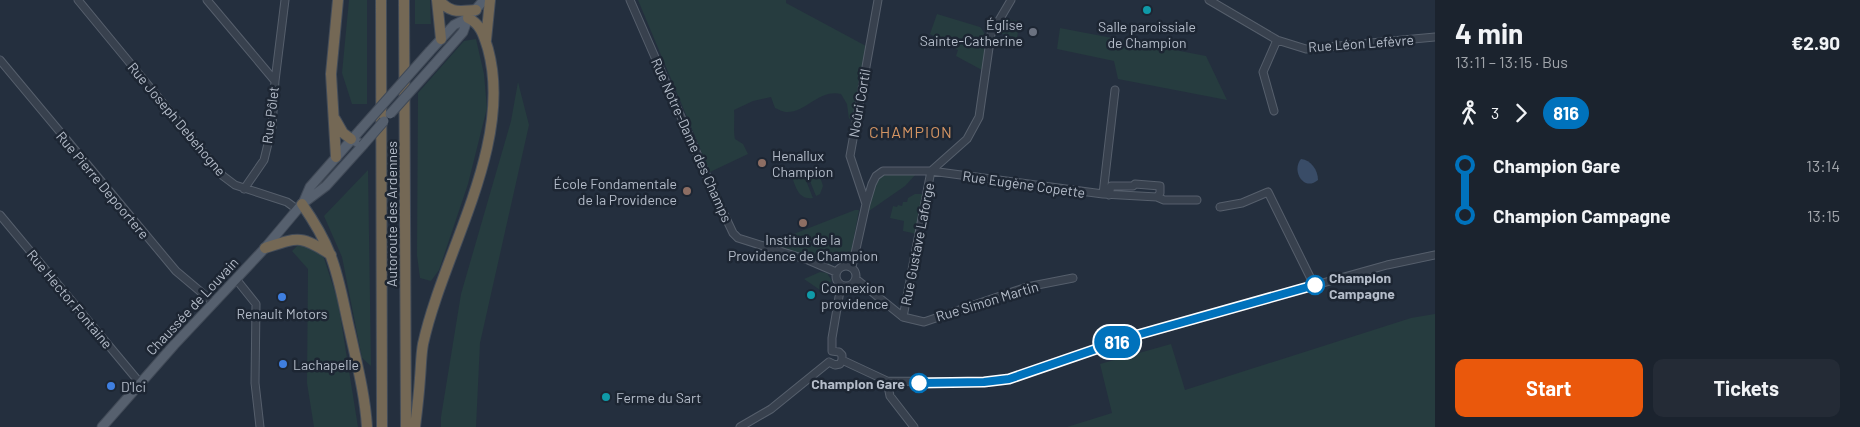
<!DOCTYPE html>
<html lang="en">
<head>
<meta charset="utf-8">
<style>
	body { margin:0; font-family:Barlow,sans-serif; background:#242b36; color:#f1f3f6; height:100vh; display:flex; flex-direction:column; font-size:19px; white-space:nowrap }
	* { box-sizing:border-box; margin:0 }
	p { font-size:16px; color:#a0a4aa }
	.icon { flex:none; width:28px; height:28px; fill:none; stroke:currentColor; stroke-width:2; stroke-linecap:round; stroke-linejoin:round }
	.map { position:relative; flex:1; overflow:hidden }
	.panel { display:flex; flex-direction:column; background:#1b232e; width:425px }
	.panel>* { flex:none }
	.badge { padding:0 10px; border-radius:16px; font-size:18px; line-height:32px }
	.map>.badge { position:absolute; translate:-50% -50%; box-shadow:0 0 0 2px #fff }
	.legs { display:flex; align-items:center; gap:8px; height:55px; padding:0 20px; font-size:16px }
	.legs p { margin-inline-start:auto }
	.summary { display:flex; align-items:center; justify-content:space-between; height:85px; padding:0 20px }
	h1 { font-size:28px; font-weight:700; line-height:38px }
	.primary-button { display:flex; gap:10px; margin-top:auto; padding:10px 20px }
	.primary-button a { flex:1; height:58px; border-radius:10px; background:#ea580c; color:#fff; font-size:20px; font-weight:700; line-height:58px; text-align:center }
	.primary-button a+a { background:#242b36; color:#f1f3f6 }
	ul { padding:0 20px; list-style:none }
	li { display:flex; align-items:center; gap:18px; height:50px; font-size:19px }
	li i { display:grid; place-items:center; width:8px; height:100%; margin:0 6px; background:currentColor }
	li i::after { content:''; width:12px; height:12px; margin:-6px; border:4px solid; border-radius:50%; background:#1b232e }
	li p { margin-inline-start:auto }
	li:first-child i { background:linear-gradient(#0000 50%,currentColor 0) }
	li:last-child i { background:linear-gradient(currentColor 50%,#0000 0) }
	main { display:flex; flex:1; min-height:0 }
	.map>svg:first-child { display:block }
	.green { fill:#263c3f }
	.water { fill:#394c67 }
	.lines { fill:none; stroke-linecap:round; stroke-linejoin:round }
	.minor-casing { stroke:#565f6c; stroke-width:9 }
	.major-casing { stroke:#414a57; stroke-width:11 }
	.highway-casing { stroke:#434c59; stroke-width:12 }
	.minor { stroke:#38414e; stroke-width:7 }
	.major { stroke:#56606e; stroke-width:9 }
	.highway { stroke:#746855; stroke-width:10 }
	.major-bridge-casing { stroke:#414a57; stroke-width:11; stroke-linecap:butt }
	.major-bridge { stroke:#56606e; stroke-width:9 }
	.line-1-casing { stroke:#fff; stroke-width:11 }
	.line-1 { stroke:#0072bc; stroke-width:8 }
	.culture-dot { fill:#0f9aa8; stroke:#1d2633; stroke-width:2 }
	.worship-dot { fill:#6b7280; stroke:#1d2633; stroke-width:2 }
	.education-dot { fill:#8d6e63; stroke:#1d2633; stroke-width:2 }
	.stop-1-dot { fill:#fff; stroke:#0072bc; stroke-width:2.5 }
	.shop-dot { fill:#3f7fe0; stroke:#1d2633; stroke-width:2 }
	.labels { text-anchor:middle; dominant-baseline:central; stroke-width:5; stroke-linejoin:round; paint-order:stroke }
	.poi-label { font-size:14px; fill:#b4bcc9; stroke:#1d2633; text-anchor:start }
	.street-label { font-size:14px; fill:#b4bcc9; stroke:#1d2633 }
	.stop-label { font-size:14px; font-weight:bold; fill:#b4bcc9; stroke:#1d2633; text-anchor:start }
	.quarter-label { font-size:16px; letter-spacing:1px; fill:#d59563; stroke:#1d2633 }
</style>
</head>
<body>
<main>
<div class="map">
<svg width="1435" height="427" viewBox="0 0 1435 427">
	<rect width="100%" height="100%" fill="#242f3e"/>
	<!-- green -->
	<path class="green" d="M349 0H367V104H352L342 73Z
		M415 0H430L431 24H415Z
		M638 0H786V3L866 46 854 115 849 119 847 104 841 94C818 89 807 113 786 112 783 112 778 109 775 108L771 97 753 101 734 110C735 120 733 130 735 139L743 144 748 154 710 172Z
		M937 14 980 27C991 38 984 56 982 70L956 56 958 50 930 34Z
		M1006 19 1020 21 1017 31 1018 32 1017 38 999 33Z
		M1060 28 1206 56 1227 100 1118 79 1114 61 1057 49Z
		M476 39 484 74 487 108 468 184 439 270 431 281 420 278 417 255 418 93 464 41Z
		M518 82 529 125 480 343 476 427H441V417L461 294 511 121Z
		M817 167 823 186 820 194 816 196 806 171Z
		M368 170 371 366 362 358 342 257 324 216Z
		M884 172 917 173 905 186 869 211 866 208 877 177Z
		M803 173 813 198C799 200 796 188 792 177Z
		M915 194H923L917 234 903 231 904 221 890 218 893 206 897 207 898 205 902 206 903 202H907L908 198Z
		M855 210H859L851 253 828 264 768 244Z
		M298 245 316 249 324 258 338 302 358 427H314L307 383 308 269 292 251Z
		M820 272 827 273 832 281 820 290 804 279Z
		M1435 314V427H1067L1112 413 1100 364 1171 344 1185 390 1411 318Z"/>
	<!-- water -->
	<path class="water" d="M1301 159C1311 160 1318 170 1318 180 1304 192 1291 171 1301 159Z"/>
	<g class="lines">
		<defs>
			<path id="minor" d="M78 0 223 176 235 185 287 202 298 210
				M207 0 275 81 272 127 264 160 244 189
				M630 0 716 197 733 233 738 238 808 260 836 272
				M1209 0 1277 40 1306 49 1435 37
				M0 60 176 271 214 303
				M275 81 285 0
				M1274 111 1263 72 1277 40
				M931 171 967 139 979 117 991 34 1011 0
				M1103 194 1157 197 1164 200H1197
				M1109 195 1111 186H1133L1135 184 1160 186V193L1157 197
				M866 204 850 156 878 0
				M1220 207 1242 203 1268 192 1314 285
				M0 215 140 383
				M836 276a10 10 0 1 1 20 0a10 10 0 1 1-20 0Z
				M852 267 866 204 872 184 876 176 883 171H931L1103 194 1115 90
				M236 279 256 304 255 383 260 427
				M856 279 903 317 924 322 1027 287 1073 278
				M903 317 931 171
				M832 351V338L841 285
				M832 351 839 352 842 355V360
				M842 360 887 381 984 382 1009 379 1137 335 1387 265 1435 255
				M829 362 835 365 840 364 842 360
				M887 381 890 396 914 427
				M740 427 771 409 829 362"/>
			<path id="major" d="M430 51 454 25 468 18
				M433 66 463 32 468 18 484 0
				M304 201 310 187 361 129
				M102 427 174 345 265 248 302 204 326 186 363 145 351 139"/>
			<path id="highway" d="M381 0 382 427
				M404 0 406 427
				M437 0 441 39
				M439 0C451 14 459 11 476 10
				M486 40 490 0
				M335 119 343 133 351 139
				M336 157 331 74 338 0
				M302 204C313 220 323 236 330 254 340 279 344 307 350 332 357 364 365 395 367 427
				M265 248C299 237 301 235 331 255
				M415 427C417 411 419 394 420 378 421 367 421 355 423 344 443 252 514 144 488 49 484 36 481 24 468 18"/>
		</defs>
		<!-- minor casing -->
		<use href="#minor" class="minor-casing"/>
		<!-- major casing -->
		<use href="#major" class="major-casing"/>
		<!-- highway casing -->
		<use href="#highway" class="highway-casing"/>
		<!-- minor -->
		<use href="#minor" class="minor"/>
		<!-- major -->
		<use href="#major" class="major"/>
		<!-- highway -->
		<use href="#highway" class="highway"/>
		<defs>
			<path id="major-bridge" d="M390 114 433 66
				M361 129 430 51
				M363 145 384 121"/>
		</defs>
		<!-- major-bridge casing -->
		<use href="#major-bridge" class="major-bridge-casing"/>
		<!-- major-bridge -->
		<use href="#major-bridge" class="major-bridge"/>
	</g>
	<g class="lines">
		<defs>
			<path id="line-1" d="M919 383 984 382 1009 379 1137 335 1315 285"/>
		</defs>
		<!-- line-1 casing -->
		<use href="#line-1" class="line-1-casing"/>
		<!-- line-1 -->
		<use href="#line-1" class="line-1"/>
	</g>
	<!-- markers -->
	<g class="culture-dot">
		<circle cx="1147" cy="10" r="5"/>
		<circle cx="811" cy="295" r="5"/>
		<circle cx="606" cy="397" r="5"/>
	</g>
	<circle class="worship-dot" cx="1033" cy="32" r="5"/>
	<g class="education-dot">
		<circle cx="762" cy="163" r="5"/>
		<circle cx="687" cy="191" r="5"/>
		<circle cx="803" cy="223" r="5"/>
	</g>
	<g class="stop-1-dot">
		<circle cx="1315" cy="285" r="9"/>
		<circle cx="919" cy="383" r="9"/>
	</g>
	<g class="shop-dot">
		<circle cx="282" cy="297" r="5"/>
		<circle cx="283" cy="364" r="5"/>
		<circle cx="111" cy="386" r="5"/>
	</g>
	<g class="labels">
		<!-- poi labels -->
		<g class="poi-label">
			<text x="1023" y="24" text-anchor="end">Église<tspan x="1023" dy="16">Sainte-Catherine</tspan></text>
			<text x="1147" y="26" text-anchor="middle">Salle paroissiale<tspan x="1147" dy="16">de Champion</tspan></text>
			<text x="772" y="155">Henallux<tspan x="772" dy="16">Champion</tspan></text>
			<text x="677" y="183" text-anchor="end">École Fondamentale<tspan x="677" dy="16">de la Providence</tspan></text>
			<text x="803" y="239" text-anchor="middle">Institut de la<tspan x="803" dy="16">Providence de Champion</tspan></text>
			<text x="821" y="287">Connexion<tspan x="821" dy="16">providence</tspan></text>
			<text x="282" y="313" text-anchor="middle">Renault Motors</text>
			<text x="293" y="364">Lachapelle</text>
			<text x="121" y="386">D'Ici</text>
			<text x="616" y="397">Ferme du Sart</text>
		</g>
		<!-- street labels -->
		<g class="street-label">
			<text transform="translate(1361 43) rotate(-4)">Rue Léon Lefèvre</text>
			<text transform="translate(859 103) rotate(-80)">Noûri Cortil</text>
			<text transform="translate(270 115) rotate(-83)">Rue Pôlet</text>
			<text transform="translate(177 119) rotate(50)">Rue Joseph Debehogne</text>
			<text transform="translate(692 140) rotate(66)">Rue Notre-Dame des Champs</text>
			<text transform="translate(1024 184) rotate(8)">Rue Eugène Copette</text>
			<text transform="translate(103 185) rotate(50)">Rue Pierre Depoortere</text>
			<text transform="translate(391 214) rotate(-90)">Autoroute des Ardennes</text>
			<text transform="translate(917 244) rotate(-79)">Rue Gustave Laforge</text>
			<text transform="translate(70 299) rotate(50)">Rue Hector Fontaine</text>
			<text transform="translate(987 301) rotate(-17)">Rue Simon Martin</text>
			<text transform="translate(192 306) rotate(-47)">Chaussée de Louvain</text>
		</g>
		<!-- stop labels -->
		<g class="stop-label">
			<text x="1329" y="277">Champion<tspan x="1329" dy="16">Campagne</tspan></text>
			<text x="905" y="383" text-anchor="end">Champion Gare</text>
		</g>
		<!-- quarter labels -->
		<g class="quarter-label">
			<text x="911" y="131">CHAMPION</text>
		</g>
	</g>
</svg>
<b class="badge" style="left:1117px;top:342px;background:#0072bc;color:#fff">816</b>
</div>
<section class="panel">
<div class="summary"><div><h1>4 min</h1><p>13:11 – 13:15 · Bus</p></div><b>€2.90</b></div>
<div class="legs"><svg class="icon" aria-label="walk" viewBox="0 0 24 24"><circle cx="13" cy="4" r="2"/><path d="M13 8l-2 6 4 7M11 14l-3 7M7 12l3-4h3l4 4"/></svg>3<svg class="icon" aria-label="forward" viewBox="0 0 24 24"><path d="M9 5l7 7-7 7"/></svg><b class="badge" style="background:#0072bc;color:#fff">816</b></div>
<ul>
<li><i style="color:#0072bc"></i><b>Champion Gare</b><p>13:14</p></li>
<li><i style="color:#0072bc"></i><b>Champion Campagne</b><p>13:15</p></li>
</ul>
<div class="primary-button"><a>Start</a><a>Tickets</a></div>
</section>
</main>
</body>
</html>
